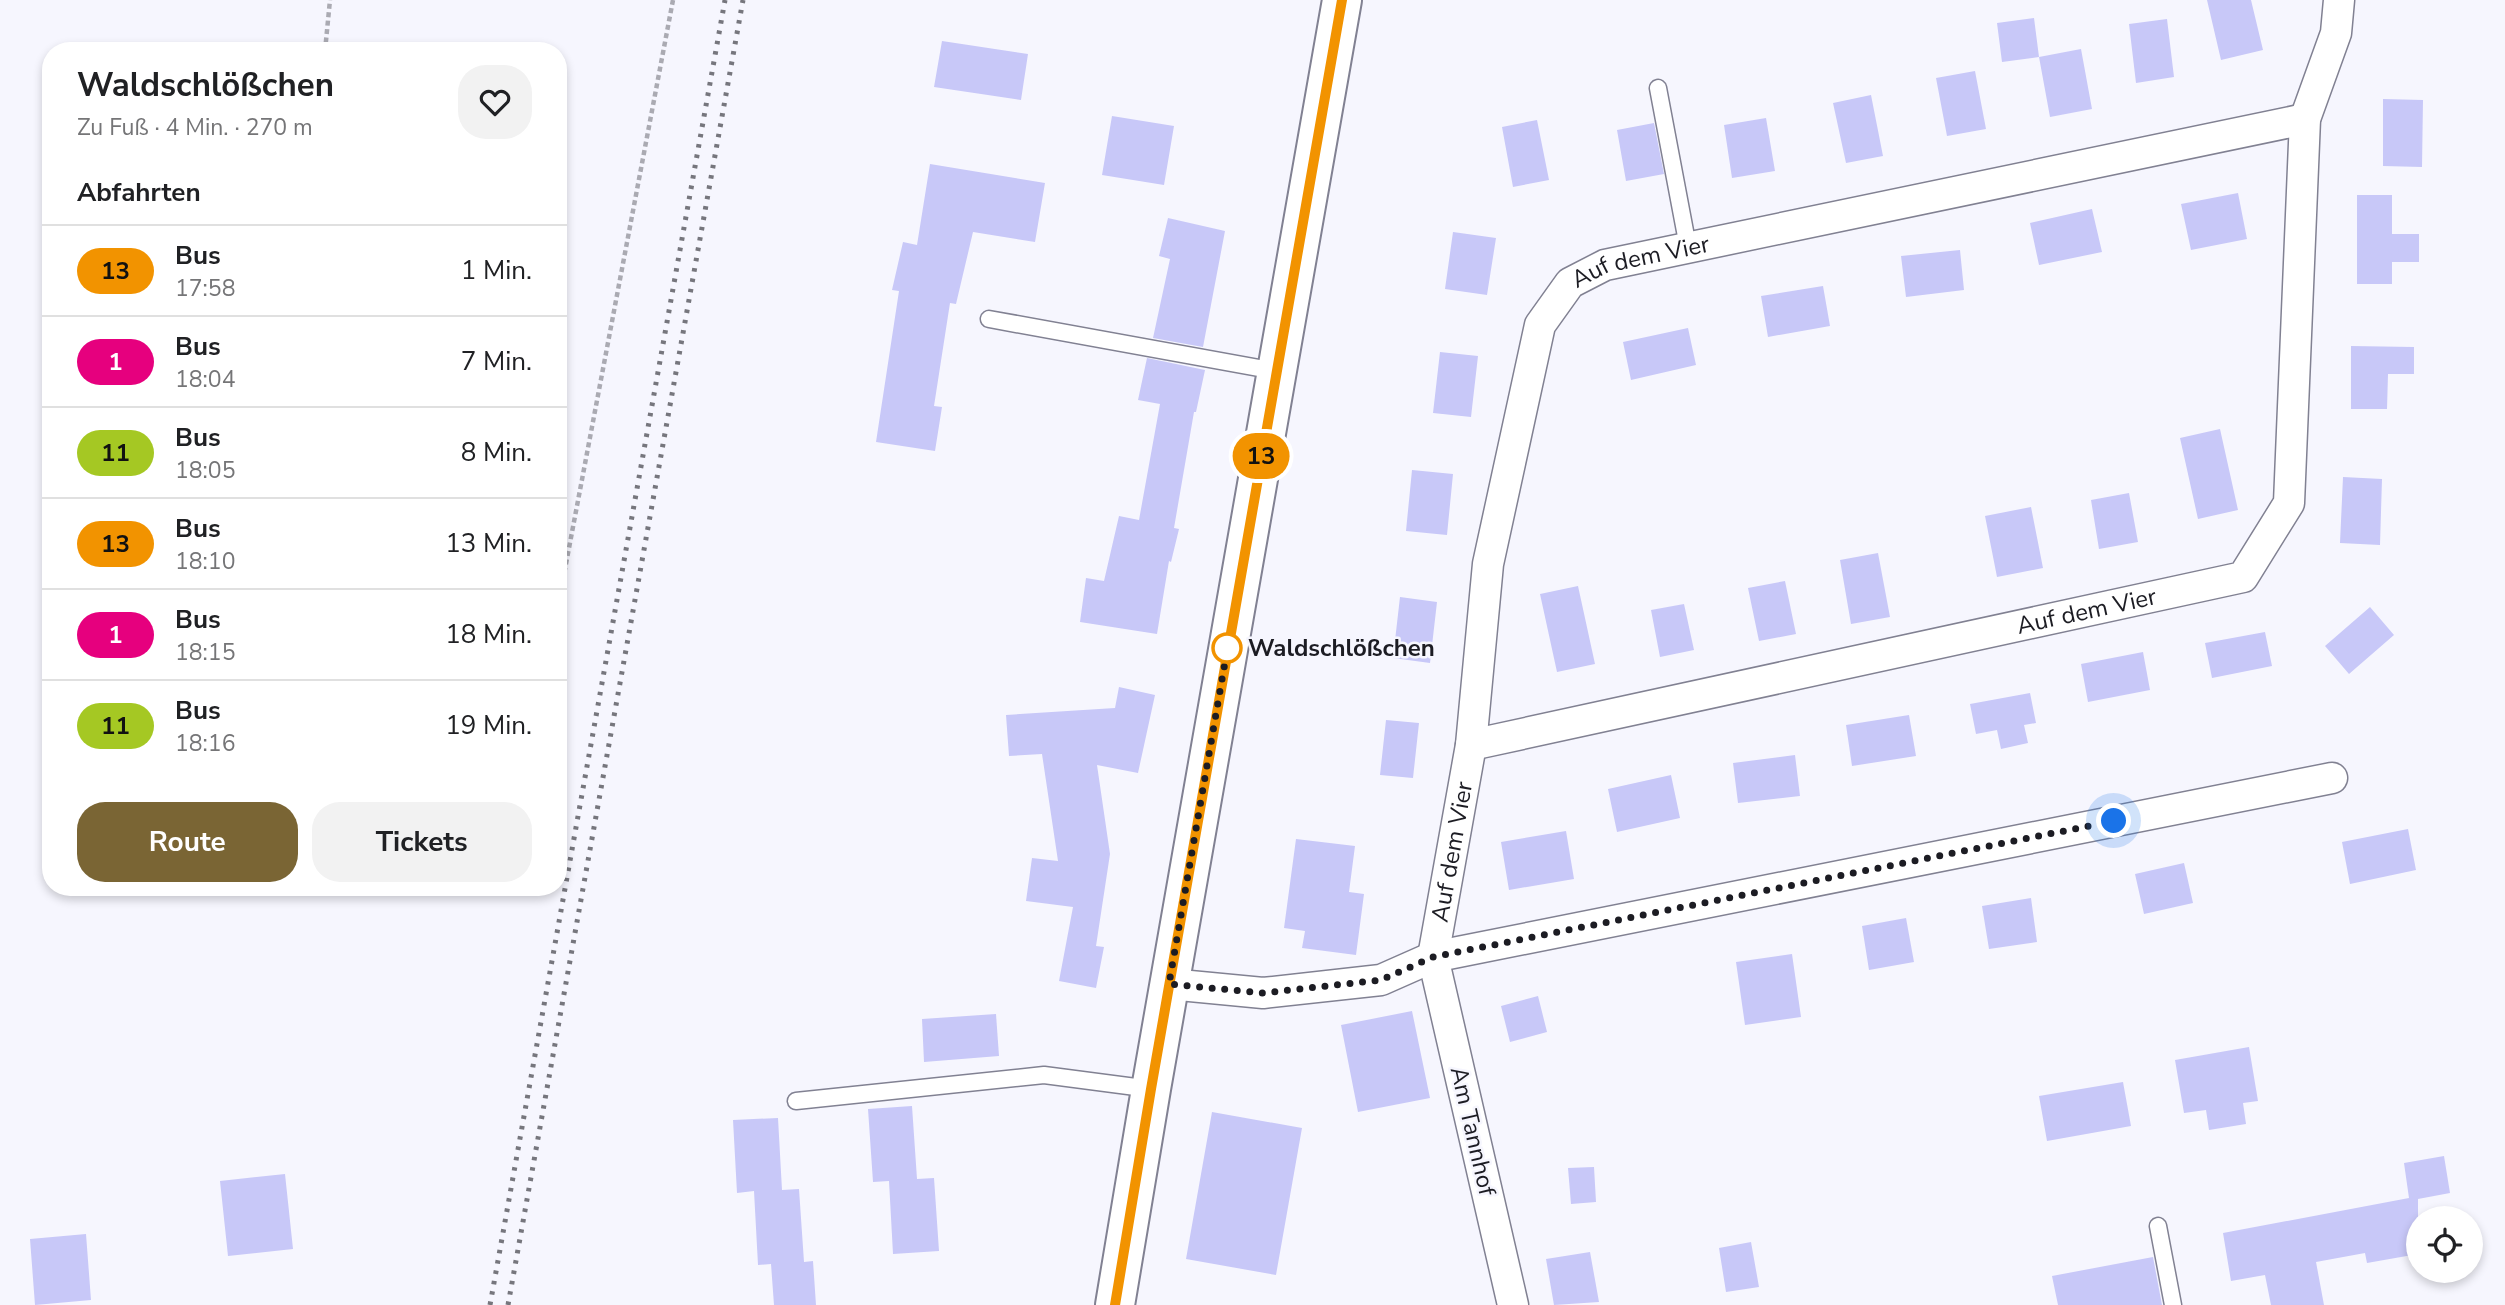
<!DOCTYPE html>
<html lang="de">
<head>
<meta charset="utf-8">
<style>
	body { margin:0; font-family:"Nunito Sans",sans-serif; background:#f2f2f2; color:#202124; height:100vh; display:flex; flex-direction:column; font-size:26px; white-space:nowrap }
	* { box-sizing:border-box; margin:0 }
	p { font-size:23px; color:#757577 }
	.icon { flex:none; width:38px; height:38px; fill:none; stroke:currentColor; stroke-width:2; stroke-linecap:round; stroke-linejoin:round }
	.map { position:relative; flex:1; overflow:hidden }
	.sheet { position:absolute; left:42px; top:42px; width:525px; height:854px; display:flex; flex-direction:column; background:#fff; border-radius:28px; box-shadow:0 4px 10px #0003 }
	.sheet>* { flex:none }
	.badge { padding:0 14px; border-radius:23px; font-size:24px; line-height:46px }
	.tools { position:absolute; left:2406px; top:1206px; display:grid; gap:14px }
	.tools a { display:grid; place-items:center; width:77px; height:77px; border-radius:50%; background:#fff; box-shadow:0 4px 10px #0003; font-size:35px }
	.you { position:absolute; width:35px; height:35px; margin:-18px; border:5px solid #fff; border-radius:50%; background:#1a73e8; box-shadow:0 0 0 10px #1a73e833 }
	.map>.badge { position:absolute; translate:-50% -50%; box-shadow:0 0 0 4px #fff }
	h2 { padding:0 35px; font-size:26px; line-height:63px }
	.round { display:grid; place-items:center; flex:none; width:74px; height:74px; border-radius:28px; background:#f2f2f2 }
	.headline { display:flex; align-items:center; justify-content:space-between; height:119px; padding:0 35px }
	h1 { font-size:33px; font-weight:700; line-height:52px }
	.button { display:flex; gap:14px; margin-top:auto; padding:14px 35px }
	.button a { flex:1; height:80px; border-radius:28px; background:#7a6534; color:#fff; font-size:28px; font-weight:700; line-height:80px; text-align:center }
	.button a+a { background:#f2f2f2; color:#202124 }
	ul { padding:0; list-style:none }
	li { display:flex; align-items:center; gap:21px; height:91px; padding:0 35px; border-top:2px solid #e0e0e0 }
	li div { flex:1 }
	li b { display:block; font-size:26px }
	li em { font-style:normal }
	li .badge { min-width:77px; font-weight:700; text-align:center }
	.map>svg:first-child { display:block }
	.building { fill:#c8c8f8 }
	.lines { fill:none; stroke-linecap:round; stroke-linejoin:round }
	.service-casing { stroke:#818192; stroke-width:19 }
	.minor-casing { stroke:#818192; stroke-width:33 }
	.secondary-casing { stroke:#818192; stroke-width:42 }
	.path { stroke:#aaaab2; stroke-width:4.5; stroke-dasharray:5 3.5; stroke-linecap:butt }
	.service { stroke:#fff; stroke-width:16 }
	.minor { stroke:#fff; stroke-width:30 }
	.secondary { stroke:#fff; stroke-width:38 }
	.rail { stroke:#76767d; stroke-width:5; stroke-dasharray:3.5 7; stroke-linecap:butt }
	.line-casing { stroke:#fff; stroke-width:16 }
	.line { stroke:#f29300; stroke-width:10 }
	.walk { stroke:#1c1c23; stroke-width:7; stroke-dasharray:0 12.6 }
	.stop-dot { fill:#fff; stroke:#f29300; stroke-width:3.5 }
	.labels { text-anchor:middle; dominant-baseline:central; stroke-width:5; stroke-linejoin:round; paint-order:stroke }
	.street-label { font-size:24px; fill:#1c1c23; stroke:#f6f6fe }
	.stop-label { font-size:24px; font-weight:bold; fill:#1c1c23; stroke:#f6f6fe; text-anchor:start }
</style>
</head>
<body>
<div class="map">
<svg width="2505" height="1305" viewBox="0 0 2505 1305">
	<rect width="100%" height="100%" fill="#f6f6fe"/>
	<!-- building -->
	<path class="building" d="M2207 0H2251L2263 50 2221 60Z
		M2034 18 2039 57 2002 62 1997 23Z
		M2167 19 2174 77 2136 83 2129 24Z
		M942 41 1028 54 1021 100 934 87Z
		M2081 49 2092 109 2050 117 2039 57Z
		M1975 71 1986 129 1947 136 1936 78Z
		M1871 95 1883 156 1846 163 1833 103Z
		M2383 99 2423 100 2422 167 2383 166Z
		M1112 116 1174 126 1164 185 1102 175Z
		M1766 118 1775 171 1732 178 1724 125Z
		M1537 120 1549 180 1513 187 1502 127Z
		M1654 123 1664 174 1626 181 1617 130Z
		M930 164 1045 183 1035 242 973 232 956 304 950 303 934 406 942 407 935 451 876 442 899 291 892 290 903 242 917 245Z
		M2238 193 2247 239 2191 250 2181 204Z
		M2357 195H2392V234H2419V262H2392V284H2357Z
		M2092 209 2102 252 2039 265 2030 223Z
		M1168 218 1225 231 1203 347 1153 338 1170 259 1159 256Z
		M1453 232 1496 238 1487 295 1445 289Z
		M1960 250 1964 290 1906 297 1901 256Z
		M1823 286 1830 326 1768 337 1761 296Z
		M1688 328 1696 365 1631 380 1623 342Z
		M2351 346 2414 347V374H2388L2387 409H2351Z
		M1440 352 1478 356 1471 417 1433 413Z
		M1147 358 1205 370 1196 412H1194L1174 528 1179 529 1171 562 1169 561 1157 634 1080 622 1086 578 1104 581 1119 516 1139 520 1160 404 1138 400Z
		M2220 429 2238 510 2198 519 2180 438Z
		M1412 470 1453 474 1447 535 1406 531Z
		M2343 477 2382 479 2380 545 2340 543Z
		M2129 493 2138 542 2099 549 2091 500Z
		M2031 507 2043 568 1997 577 1985 516Z
		M1878 553 1890 617 1851 624 1840 560Z
		M1785 581 1796 634 1759 641 1748 588Z
		M1578 586 1595 664 1557 672 1540 594Z
		M1400 597 1437 602 1430 663 1393 658Z
		M1684 604 1694 650 1660 657 1651 610Z
		M2370 607 2394 635 2349 674 2325 646Z
		M2265 632 2272 666 2212 678 2205 643Z
		M2143 652 2150 690 2088 702 2081 664Z
		M1119 687 1155 695 1138 773 1097 765 1110 854 1096 946 1104 947 1096 988 1059 981 1073 907 1026 901 1032 858 1058 861 1042 754 1009 756 1006 715 1115 708Z
		M2030 693 2036 723 2024 725 2028 743 2001 749 1997 730 1976 734 1970 704Z
		M1909 715 1916 756 1852 766 1846 725Z
		M1386 720 1419 723 1413 778 1380 775Z
		M1795 755 1800 796 1738 803 1733 763Z
		M1671 775 1680 818 1617 832 1608 789Z
		M2408 829 2416 870 2350 884 2342 842Z
		M1566 831 1574 879 1509 890 1501 842Z
		M1296 839 1355 846 1349 892 1364 894 1356 955 1302 948 1305 931 1284 928Z
		M2184 863 2193 903 2144 914 2135 874Z
		M2031 898 2037 942 1989 949 1982 906Z
		M1906 918 1914 962 1869 970 1862 926Z
		M1792 954 1801 1017 1745 1025 1736 962Z
		M1538 996 1547 1032 1510 1042 1501 1006Z
		M1412 1011 1430 1098 1358 1112 1341 1025Z
		M996 1014 999 1056 924 1062 922 1019Z
		M2249 1047 2258 1101 2243 1103 2246 1124 2209 1130 2206 1110 2184 1113 2175 1060Z
		M2123 1082 2131 1126 2047 1141 2039 1096Z
		M912 1106 917 1179 934 1178 939 1251 893 1254 889 1181 873 1182 868 1109Z
		M1212 1112 1302 1128 1276 1275 1186 1259Z
		M778 1118 782 1190 799 1189 804 1262 813 1261 816 1305H774L771 1264 758 1265 754 1191 737 1193 733 1120Z
		M2444 1156 2450 1193 2418 1199V1254L2367 1263 2365 1253 2316 1262 2324 1305H2271L2265 1275 2231 1281 2223 1233 2409 1198 2404 1163Z
		M1594 1167 1596 1202 1571 1204 1568 1168Z
		M285 1174 293 1249 228 1256 220 1181Z
		M86 1234 91 1300 35 1305 30 1239Z
		M1751 1242 1759 1287 1726 1292 1719 1248Z
		M1590 1252 1599 1302 1554 1305 1546 1259Z
		M2153 1257 2162 1305H2058L2052 1276Z"/>
	<g class="lines">
		<defs>
			<path id="service" d="M1658 88 1688 247
				M989 319 1275 371
				M796 1101 1044 1075 1151 1089
				M2158 1226 2173 1305"/>
			<g id="minor">
				<path id="s1" d="M1471 745 2243 577 2289 503 2305 119 2336 33 2339 0"/>
				<path d="M1169 984 1263 993 1381 980 1433 957 2332 778"/>
				<path id="s2" d="M1513 1305 1433 957 1471 745 1488 564 1540 325 1570 283 1605 265 2305 119"/>
			</g>
			<path id="secondary" d="M1115 1305 1151 1089 1342 0"/>
		</defs>
		<!-- service casing -->
		<use href="#service" class="service-casing"/>
		<!-- minor casing -->
		<use href="#minor" class="minor-casing"/>
		<!-- secondary casing -->
		<use href="#secondary" class="secondary-casing"/>
		<!-- path -->
		<path class="path" d="M325 51 330 0
			M558 606 673 0"/>
		<!-- service -->
		<use href="#service" class="service"/>
		<!-- minor -->
		<use href="#minor" class="minor"/>
		<!-- secondary -->
		<use href="#secondary" class="secondary"/>
		<!-- rail -->
		<path class="rail" d="M490 1305 725 0
			M508 1305 743 0"/>
	</g>
	<g class="lines">
		<defs>
			<path id="line" d="M1115 1305 1151 1089 1342 0"/>
		</defs>
		<!-- line casing -->
		<use href="#line" class="line-casing"/>
		<!-- line -->
		<use href="#line" class="line"/>
		<!-- walk -->
		<path class="walk" d="M1227 648 1228 645 1169 984 1263 993 1381 980 1433 957 2114 821"/>
	</g>
	<!-- markers -->
	<circle class="stop-dot" cx="1227" cy="648" r="14"/>
	<g class="labels">
		<!-- street labels -->
		<g class="street-label">
			<text stroke="none"><textPath href="#s2" startOffset="1125">Auf dem Vier</textPath></text>
			<text stroke="none"><textPath href="#s1" startOffset="630">Auf dem Vier</textPath></text>
			<text stroke="none"><textPath href="#s2" startOffset="464">Auf dem Vier</textPath></text>
			<text transform="translate(1473 1131) rotate(77)">Am Tannhof</text>
		</g>
		<!-- stop labels -->
		<g class="stop-label">
			<text x="1248" y="648">Waldschlößchen</text>
		</g>
	</g>
</svg>
<div class="tools">
<a><svg class="icon" aria-label="locate" viewBox="0 0 24 24"><circle cx="12" cy="12" r="6"/><path d="M12 2v4M12 18v4M2 12h4M18 12h4"/></svg></a>
</div>
<div class="you" style="left:2114px;top:821px"></div>
<b class="badge" style="left:1261px;top:456px;background:#f29300;color:#111">13</b>
<section class="sheet">
<div class="headline"><div><h1>Waldschlößchen</h1><p>Zu Fuß · 4 Min. · 270 m</p></div><a class="round"><svg class="icon" aria-label="heart" viewBox="0 0 24 24"><path d="M12 20l-8-8c-3-5 5-10 8-4 3-6 11-1 8 4z"/></svg></a></div>
<h2>Abfahrten</h2>
<ul>
<li><span class="badge" style="background:#f29300;color:#111">13</span><div><b>Bus</b><p>17:58</p></div><em>1 Min.</em></li>
<li><span class="badge" style="background:#e6007e;color:#fff">1</span><div><b>Bus</b><p>18:04</p></div><em>7 Min.</em></li>
<li><span class="badge" style="background:#a5c823;color:#111">11</span><div><b>Bus</b><p>18:05</p></div><em>8 Min.</em></li>
<li><span class="badge" style="background:#f29300;color:#111">13</span><div><b>Bus</b><p>18:10</p></div><em>13 Min.</em></li>
<li><span class="badge" style="background:#e6007e;color:#fff">1</span><div><b>Bus</b><p>18:15</p></div><em>18 Min.</em></li>
<li><span class="badge" style="background:#a5c823;color:#111">11</span><div><b>Bus</b><p>18:16</p></div><em>19 Min.</em></li>
</ul>
<div class="button"><a>Route</a><a>Tickets</a></div>
</section>
</div>
</body>
</html>
